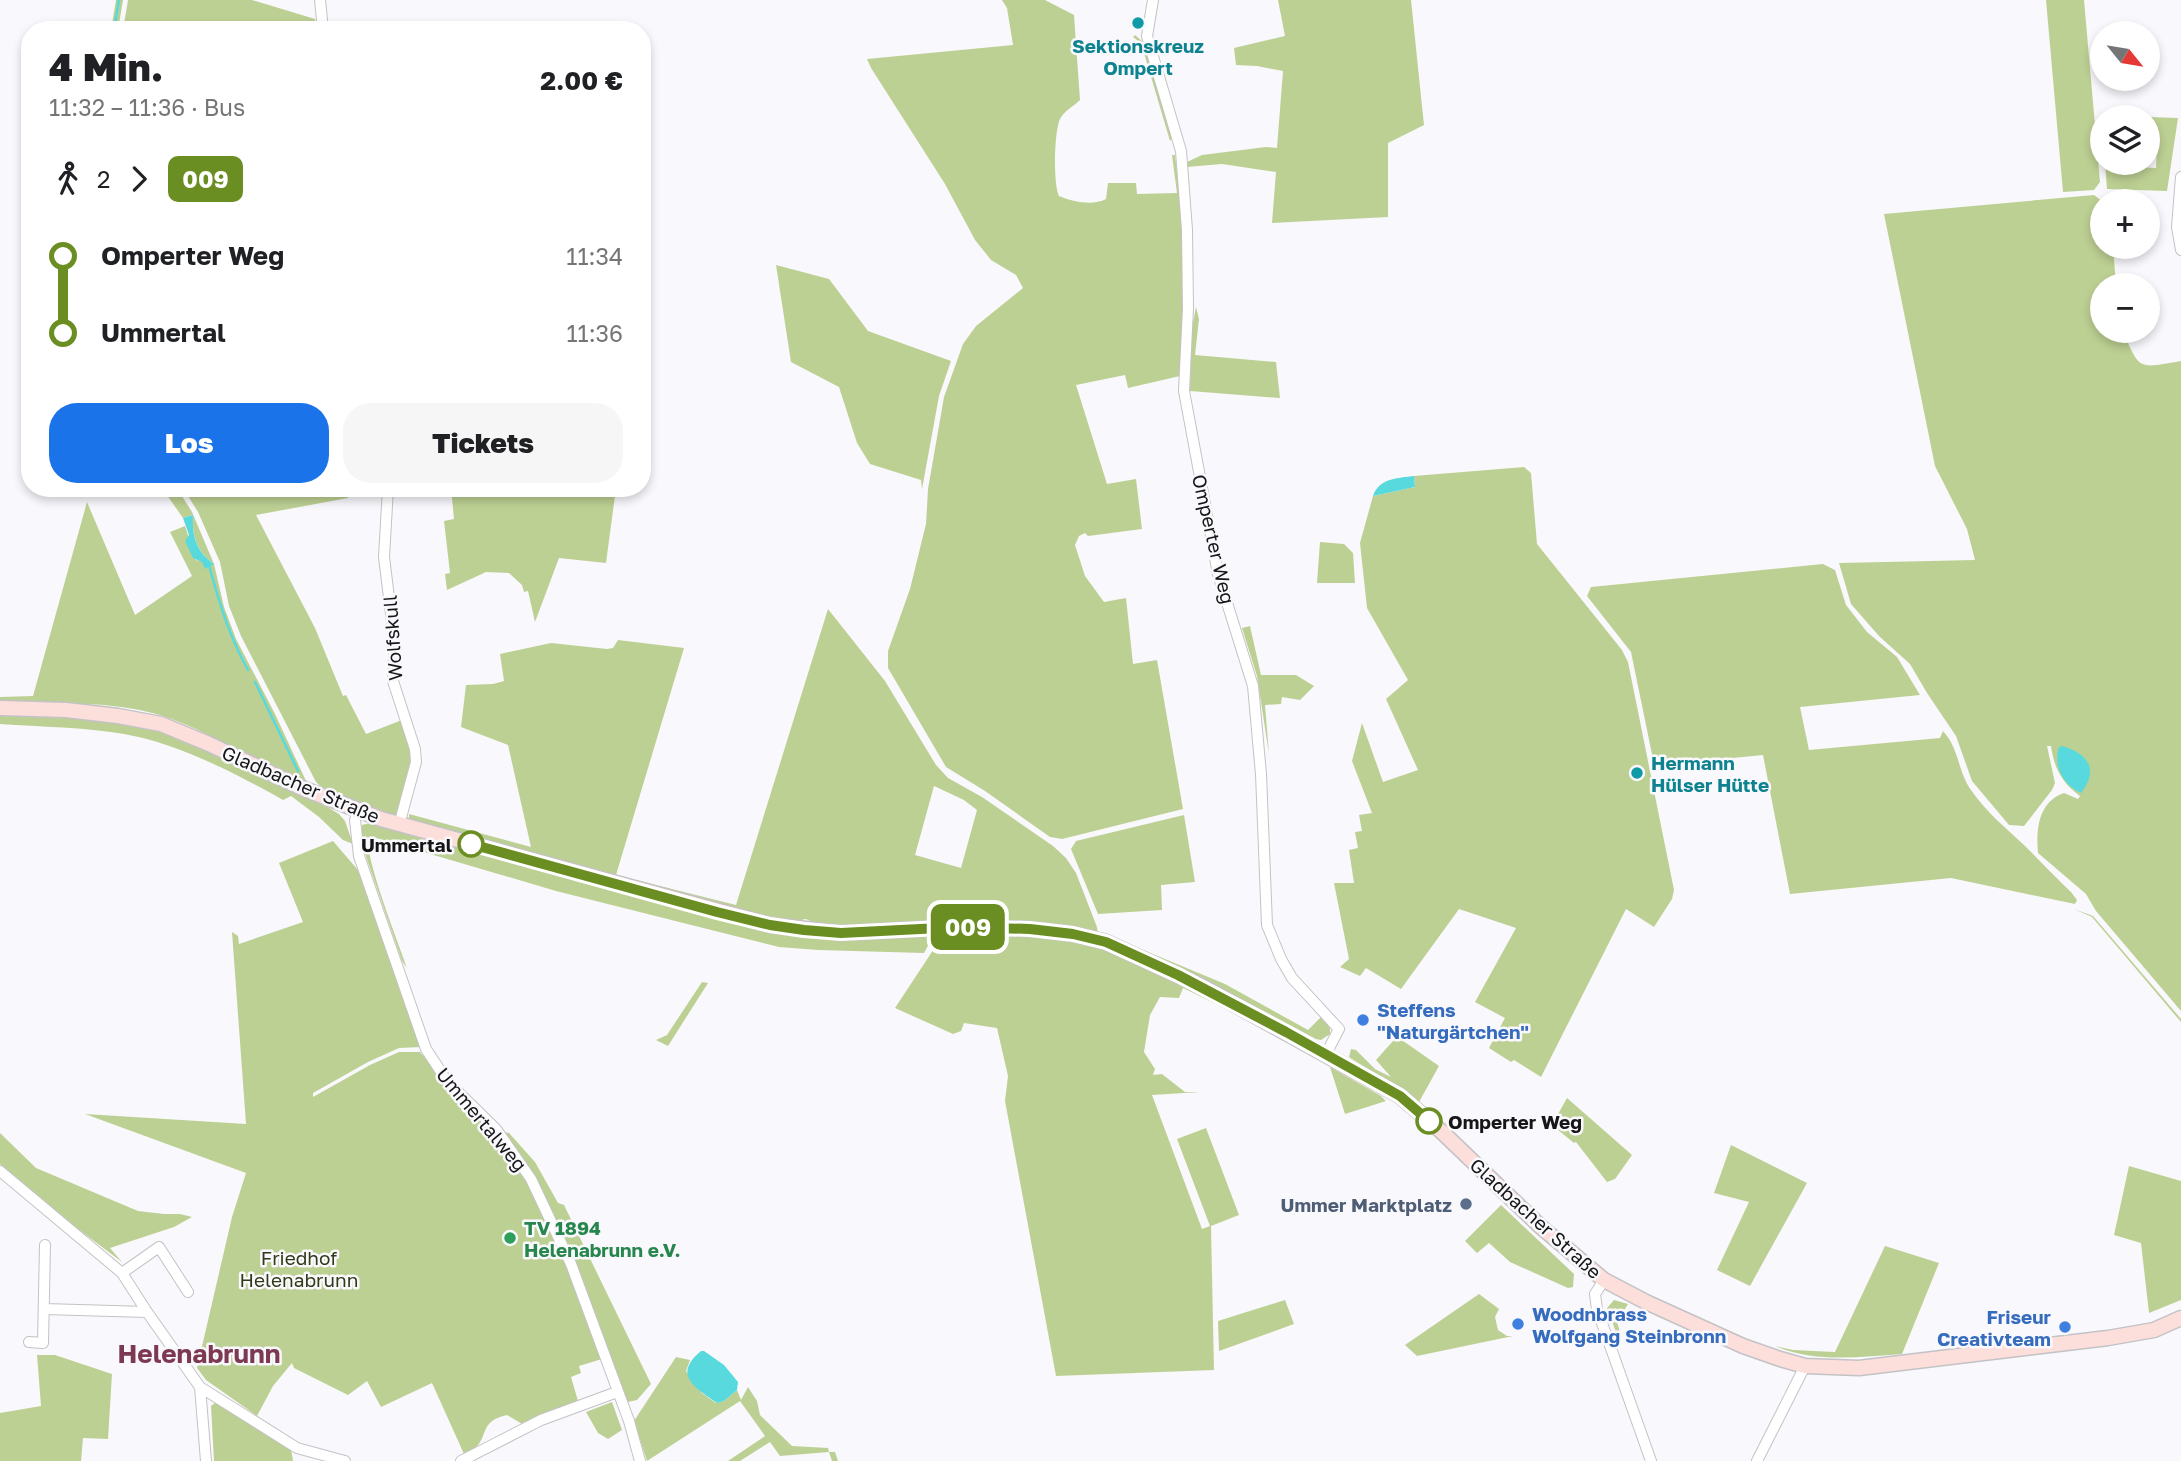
<!DOCTYPE html>
<html lang="de">
<head>
<meta charset="utf-8">
<style>
	body { margin:0; font-family:"Golos Text",sans-serif; background:#f6f6f6; color:#202124; height:100vh; display:flex; flex-direction:column; font-size:26px; white-space:nowrap }
	* { box-sizing:border-box; margin:0 }
	p { font-size:23px; color:#757577 }
	.icon { flex:none; width:38px; height:38px; fill:none; stroke:currentColor; stroke-width:2; stroke-linecap:round; stroke-linejoin:round }
	.map { position:relative; flex:1; overflow:hidden }
	.details { position:absolute; left:21px; top:21px; width:630px; height:476px; display:flex; flex-direction:column; background:#fff; border-radius:28px; box-shadow:0 4px 10px #0003 }
	.details>* { flex:none }
	.badge { padding:0 14px; border-radius:10px; font-size:24px; line-height:46px }
	.needle { width:46px; rotate:120deg }
	.buttons { position:absolute; left:2090px; top:21px; display:grid; gap:14px }
	.buttons a { display:grid; place-items:center; width:70px; height:70px; border-radius:50%; background:#fff; box-shadow:0 4px 10px #0003; font-size:35px }
	.map>.badge { position:absolute; translate:-50% -50%; box-shadow:0 0 0 4px #fff }
	.legs { display:flex; align-items:center; gap:10px; height:77px; padding:0 28px; font-size:23px }
	.legs p { margin-inline-start:auto }
	.headline { display:flex; align-items:center; justify-content:space-between; height:119px; padding:0 28px }
	h1 { font-size:38px; font-weight:800; line-height:52px }
	.primary-button { display:flex; gap:14px; margin-top:auto; padding:14px 28px }
	.primary-button a { flex:1; height:80px; border-radius:28px; background:#1a73e8; color:#fff; font-size:28px; font-weight:800; line-height:80px; text-align:center }
	.primary-button a+a { background:#f6f6f6; color:#202124 }
	ul { padding:0 28px; list-style:none }
	li { display:flex; align-items:center; gap:24px; height:77px; font-size:26px }
	li i { display:grid; place-items:center; width:10px; height:100%; margin:0 9px; background:currentColor }
	li i::after { content:''; width:18px; height:18px; margin:-9px; border:5px solid; border-radius:50%; background:#fff }
	li p { margin-inline-start:auto }
	li:first-child i { background:linear-gradient(#0000 50%,currentColor 0) }
	li:last-child i { background:linear-gradient(currentColor 50%,#0000 0) }
	.map>svg:first-child { display:block }
	.green { fill:#bdd093; fill-rule:evenodd }
	.water { fill:#57d9dd }
	.lines { fill:none; stroke-linecap:round; stroke-linejoin:round }
	.stream { stroke:#57d9dd; stroke-width:2.5 }
	.minor-casing { stroke:#c3c2c5; stroke-width:12 }
	.secondary-casing { stroke:#c3c2c5; stroke-width:17 }
	.minor { stroke:#fff; stroke-width:10 }
	.secondary { stroke:#fcdedb; stroke-width:14 }
	.line-1-casing { stroke:#fff; stroke-width:16 }
	.line-1 { stroke:#6b8e23; stroke-width:10 }
	.culture-dot { fill:#0f9aa8; stroke:#f9f8fc; stroke-width:2.5 }
	.stop-1-dot { fill:#fff; stroke:#6b8e23; stroke-width:3.5 }
	.shop-dot { fill:#3f7fe0; stroke:#f9f8fc; stroke-width:2.5 }
	.service-dot { fill:#5c6f8a; stroke:#f9f8fc; stroke-width:2.5 }
	.leisure-dot { fill:#2e9e5b; stroke:#f9f8fc; stroke-width:2.5 }
	.labels { text-anchor:middle; dominant-baseline:central; stroke-width:5; stroke-linejoin:round; paint-order:stroke }
	.culture-label { font-size:19px; font-weight:bold; fill:#0d838f; stroke:#f9f8fc }
	.street-label { font-size:19px; fill:#171617; stroke:#f9f8fc }
	.stop-label { font-size:19px; font-weight:bold; fill:#171617; stroke:#f9f8fc; text-anchor:end }
	.shop-label { font-size:19px; font-weight:bold; fill:#366cbe; stroke:#f9f8fc; text-anchor:start }
	.service-label { font-size:19px; font-weight:bold; fill:#4e5e75; stroke:#f9f8fc; text-anchor:end }
	.leisure-label { font-size:19px; font-weight:bold; fill:#27864d; stroke:#f9f8fc; text-anchor:start }
	.park-label { font-size:19px; fill:#313a17; stroke:#f9f8fc }
	.district-label { font-size:26px; font-weight:bold; fill:#7d3852; stroke:#f9f8fc }
</style>
</head>
<body>
<div class="map">
<svg width="2181" height="1461" viewBox="0 0 2181 1461">
	<rect width="100%" height="100%" fill="#f9f8fc"/>
	<!-- green -->
	<path class="green" d="M116 0H123L118 30H111Z
		M128 0H252L315 19 316 30H123Z
		M1002 0H1045L1074 15 1080 100C1074 106 1064 111 1060 119 1054 132 1053 184 1059 196 1073 202 1093 206 1106 199L1108 183H1136L1137 194 1177 193 1172 155H1175L1184 230 1185 307 1180 376 1128 388 1125 375 1076 385 1107 484 1136 479 1142 529 1088 536 1085 533 1079 536 1075 545 1085 576 1104 602 1126 598 1133 664 1157 660 1183 809 1062 839 1050 837 985 791 946 767 888 668V651L910 589 926 524 928 489 944 397 963 344 976 326 1023 288 1016 275 991 260 975 240 945 184 871 68 867 59 1013 45 1007 8Z
		M1278 0H1411L1424 125 1388 143V217L1272 223 1276 172 1222 164 1187 167V162L1202 155 1266 147 1277 148 1283 71 1257 66 1236 65 1234 48 1285 36Z
		M2046 0H2084L2100 182 2094 190 2063 192Z
		M1135 35 1143 42 1172 138 1170 141 1141 43 1133 37Z
		M2149 117 2178 118 2167 191 2107 189 2105 163H2130L2131 167 2156 168 2158 129 2148 128Z
		M2108 194V201H2102V247H2113L2116 285H2102V331H2123C2140 372 2139 368 2181 361V1011L2096 911 2086 894 2038 853C2036 830 2038 802 2064 793L2078 799 2080 796C2062 783 2054 768 2051 746H2047L2055 783 2052 790 2024 826 2009 825 1972 781 1956 736 1927 693 1910 664 1879 636 1851 604 1839 563 1975 560 1967 529 1935 466 1884 214 2094 195 2102 201Z
		M776 265 829 279 868 331 951 361 939 396 922 489 921 480 870 464 857 443 839 387 791 362Z
		M1196 307 1199 319 1195 355 1276 362 1280 398 1190 391 1191 333Z
		M1524 467 1531 473 1537 544 1622 650 1628 662 1674 890 1672 899 1654 927 1626 909 1541 1077 1514 1060 1511 1062 1489 1048 1505 1018 1475 1002 1516 928 1459 909 1401 989 1366 968 1360 976 1340 967 1349 959 1334 883H1354L1349 850 1358 848 1355 832 1362 831 1359 815 1372 813 1352 761 1362 723 1383 782 1418 770 1386 699 1408 680 1367 608 1360 543 1373 496 1415 487 1414 476Z
		M162 488H177L192 512 214 564 224 607 236 639 275 714 306 781 295 780C251 758 206 730 160 715 109 700 52 704 0 702V697L33 696 87 502 135 615 192 576 170 532 185 526 196 560 214 564C196 551 192 535 193 515L183 518Z
		M183 488H349L348 498 256 515 315 628 343 696 346 695 366 734 402 720 413 758 399 812 393 816 325 791 316 782 241 636 229 606 220 562 198 512Z
		M451 488H616L606 563 559 558 535 622 528 591 524 592 522 585 509 573 486 572 447 590 445 574 450 573 444 521 454 519Z
		M1320 542 1344 544 1353 553 1355 583H1317Z
		M1823 564 1835 570 1846 605 1867 632 1897 657 1920 695 1800 707 1809 750 1940 738 1943 731C1959 748 1958 772 1971 790 1987 813 2005 827 2024 845 2040 861 2055 877 2071 892L2077 900 2075 904 1951 878 1790 894 1763 755 1661 765 1653 759 1631 652 1587 596 1591 587Z
		M828 609 885 681 936 765 948 778 982 797 1053 846 1066 858 1076 873 1097 927 1098 935 809 925 810 921 806 919 791 922 748 915 609 877 607 873 599 871 595 874 409 820V814L531 847 508 745 461 727 466 685 493 684 504 681 500 654 551 643 607 649 613 648 618 640 684 648 616 875 736 905ZM934 786 964 800 977 810 961 868 915 855Z
		M1250 626 1261 675H1296L1314 686 1300 700 1282 697 1281 704 1265 705 1269 754 1257 676 1242 628Z
		M0 712 128 722 168 733 314 799 339 814 345 821 353 844 343 840 319 817 291 796 283 800C237 774 177 743 124 734 84 727 41 727 0 724Z
		M1184 815 1195 882 1161 885 1162 910 1098 914 1071 849 1076 841Z
		M370 823 735 921 926 934 931 940 924 953 818 950 779 947 556 891 376 838 369 839C363 854 400 947 407 968L402 961 361 842 362 825Z
		M333 841 364 877 421 1047 399 1048 368 1062 313 1093V1097L370 1065 399 1052H420L449 1087 480 1118 506 1148 527 1180 577 1286 602 1359 579 1366 581 1373 571 1377 578 1401 522 1424 507 1415C479 1421 489 1436 475 1448 472 1451 468 1452 464 1454L432 1383 381 1407 367 1381 348 1395 294 1368 292 1363 273 1386 257 1416 206 1380 197 1368 232 1217 246 1173 85 1114 246 1124 232 932 238 936 239 944 303 922 279 863Z
		M2074 909 2093 916 2181 1019V1022L2092 917Z
		M945 932C1001 932 1061 931 1115 951 1149 964 1183 983 1216 999L1214 1003 1183 988 1179 998 1160 997 1150 1015 1144 1052 1155 1069 1153 1075 1162 1074 1185 1092H1200L1152 1095 1202 1229 1210 1226 1177 1139 1206 1128 1239 1215 1211 1226 1214 1370 1056 1376 1005 1101 1008 1076 997 1028 964 1023 961 1031 953 1034 895 1008Z
		M1112 937 1225 984 1308 1030 1321 1017 1330 1028V1034L1321 1040 1316 1039 1182 969 1116 942Z
		M702 982 708 983 668 1046 656 1040 667 1035Z
		M1399 1038 1439 1066 1419 1102 1349 1057 1351 1049 1356 1050 1375 1069 1391 1077 1376 1060 1393 1041Z
		M1330 1067 1381 1096 1386 1101 1345 1114Z
		M1567 1098 1632 1155 1615 1179 1607 1182 1576 1142 1574 1143 1552 1125Z
		M504 1132 509 1133 535 1162 558 1203 564 1205 651 1384 637 1400 628 1402 625 1399 565 1238 526 1162Z
		M0 1133 36 1168 138 1211 164 1214H180L192 1217 174 1227 110 1248 122 1262 29 1192 0 1164Z
		M1731 1145 1807 1183 1750 1286 1717 1270 1749 1202 1714 1193Z
		M2129 1166 2181 1181V1300L2149 1313 2141 1243 2114 1235Z
		M1501 1205 1574 1274 1573 1287 1568 1288 1510 1262 1489 1243 1477 1253 1465 1241Z
		M1885 1246 1939 1263 1902 1354C1859 1357 1815 1363 1775 1346L1793 1350 1835 1352Z
		M1479 1294 1499 1309 1495 1317 1498 1330 1507 1336H1513L1417 1356 1405 1345Z
		M1285 1300 1294 1324 1219 1351 1218 1321Z
		M1614 1300 1628 1304 1617 1322 1620 1332H1616L1607 1308Z
		M37 1355H55L112 1374 108 1439 83 1438 81 1461H0V1413L41 1406Z
		M676 1357 690 1360 686 1371 702 1393 716 1403 724 1401 737 1390 741 1400 748 1387 757 1401 760 1415 792 1446 828 1448 829 1452H835L838 1461H832L829 1452 780 1456 770 1442 740 1461H728L765 1436 740 1401 647 1461 634 1421Z
		M216 1402 291 1449 293 1461H214L211 1406Z
		M612 1402 622 1430 608 1439 598 1433 586 1412Z"/>
	<!-- water -->
	<path class="water" d="M1414 476 1415 487 1373 496C1379 478 1398 478 1414 476Z
		M193 515C192 536 196 551 214 564L205 569 202 562 193 558 185 541 189 535 183 518Z
		M2062 746C2087 753 2100 769 2081 793 2063 785 2053 766 2059 747Z
		M701 1351H704L724 1365 738 1382 737 1390 724 1401 717 1403C693 1387 673 1374 701 1351Z"/>
	<g class="lines">
		<!-- stream -->
		<path class="stream" d="M114 30 119 0
			M209 565C219 602 229 636 248 670
			M255 682 298 771"/>
		<defs>
			<path id="minor" d="M320 0 323 30
				M1153 0 1147 36 1181 151 1187 230 1188 308 1184 391 1218 574 1253 686 1261 774 1267 925 1281 959 1292 978 1339 1029 1326 1054
				M2181 177 2177 227 2181 250
				M388 488 384 557 395 646 393 681 415 749 416 762 399 825
				M358 811 355 820 359 856 426 1049 447 1081 496 1129 531 1179 571 1264 629 1421 640 1461
				M0 1171 122 1273 147 1312 200 1387 297 1448 345 1461
				M122 1273 159 1247 188 1292
				M1604 1280 1595 1294 1597 1309 1651 1461
				M44 1309 147 1312
				M29 1342 43 1343 45 1245
				M200 1387 206 1461
				M461 1461 541 1420 617 1392
				M1757 1461 1805 1366"/>
			<path id="secondary" d="M0 708 66 710 118 716 161 724 209 744 302 788 381 819 770 925 841 933 960 927 1030 929 1073 934 1106 942 1203 987 1400 1096 1441 1131 1541 1227 1604 1280 1646 1302 1743 1346 1780 1359 1805 1366 1859 1368 2108 1338 2154 1330 2181 1318"/>
		</defs>
		<!-- minor casing -->
		<use href="#minor" class="minor-casing"/>
		<!-- secondary casing -->
		<use href="#secondary" class="secondary-casing"/>
		<!-- minor -->
		<use href="#minor" class="minor"/>
		<!-- secondary -->
		<use href="#secondary" class="secondary"/>
	</g>
	<g class="lines">
		<defs>
			<path id="line-1" d="M471 844 717 912 770 925 804 930 841 933 960 927 1030 929 1073 934 1106 942 1178 975 1286 1032 1400 1096 1429 1121"/>
		</defs>
		<!-- line-1 casing -->
		<use href="#line-1" class="line-1-casing"/>
		<!-- line-1 -->
		<use href="#line-1" class="line-1"/>
	</g>
	<!-- markers -->
	<g class="culture-dot">
		<circle cx="1138" cy="23" r="7"/>
		<circle cx="1637" cy="773" r="7"/>
	</g>
	<g class="stop-1-dot">
		<circle cx="471" cy="844" r="12"/>
		<circle cx="1429" cy="1121" r="12"/>
	</g>
	<g class="shop-dot">
		<circle cx="1363" cy="1020" r="7"/>
		<circle cx="1518" cy="1324" r="7"/>
		<circle cx="2065" cy="1327" r="7"/>
	</g>
	<circle class="service-dot" cx="1466" cy="1204" r="7"/>
	<circle class="leisure-dot" cx="510" cy="1238" r="7"/>
	<g class="labels">
		<!-- culture labels -->
		<g class="culture-label">
			<text x="1138" y="45">Sektionskreuz<tspan x="1138" dy="22">Ompert</tspan></text>
			<text x="1651" y="762" text-anchor="start">Hermann<tspan x="1651" dy="22">Hülser Hütte</tspan></text>
		</g>
		<!-- street labels -->
		<g class="street-label">
			<text transform="translate(1214 539) rotate(77)">Omperter Weg</text>
			<text transform="translate(392 638) rotate(-94)">Wolfskull</text>
			<text transform="translate(301 784) rotate(23)">Gladbacher Straße</text>
			<text transform="translate(482 1119) rotate(50)">Ummertalweg</text>
			<text transform="translate(1536 1218) rotate(42)">Gladbacher Straße</text>
		</g>
		<!-- stop labels -->
		<g class="stop-label">
			<text x="452" y="844">Ummertal</text>
			<text x="1448" y="1121" text-anchor="start">Omperter Weg</text>
		</g>
		<!-- shop labels -->
		<g class="shop-label">
			<text x="1377" y="1009">Steffens<tspan x="1377" dy="22">"Naturgärtchen"</tspan></text>
			<text x="1532" y="1313">Woodnbrass<tspan x="1532" dy="22">Wolfgang Steinbronn</tspan></text>
			<text x="2051" y="1316" text-anchor="end">Friseur<tspan x="2051" dy="22">Creativteam</tspan></text>
		</g>
		<!-- service labels -->
		<g class="service-label">
			<text x="1452" y="1204">Ummer Marktplatz</text>
		</g>
		<!-- leisure labels -->
		<g class="leisure-label">
			<text x="524" y="1227">TV 1894<tspan x="524" dy="22">Helenabrunn e.V.</tspan></text>
		</g>
		<!-- park labels -->
		<g class="park-label">
			<text x="299" y="1257">Friedhof<tspan x="299" dy="22">Helenabrunn</tspan></text>
		</g>
		<!-- district labels -->
		<g class="district-label">
			<text x="199" y="1353">Helenabrunn</text>
		</g>
	</g>
</svg>
<div class="buttons">
<a><svg class="needle" viewBox="-14 -14 28 28"><path d="M0-13l5 13h-10z" fill="#e53935"/><path d="M0 13l5-13h-10z" fill="#757577"/></svg></a>
<a><svg class="icon" aria-label="layers" viewBox="0 0 24 24"><path d="M12 4l9 5-9 5-9-5zM3 14l9 5 9-5"/></svg></a>
<a>+</a>
<a>−</a>
</div>
<b class="badge" style="left:968px;top:927px;background:#6b8e23;color:#fff">009</b>
<section class="details">
<div class="headline"><div><h1>4 Min.</h1><p>11:32 – 11:36 · Bus</p></div><b>2.00 €</b></div>
<div class="legs"><svg class="icon" aria-label="walk" viewBox="0 0 24 24"><circle cx="13" cy="4" r="2"/><path d="M13 8l-2 6 4 7M11 14l-3 7M7 12l3-4h3l4 4"/></svg>2<svg class="icon" aria-label="forward" viewBox="0 0 24 24"><path d="M9 5l7 7-7 7"/></svg><b class="badge" style="background:#6b8e23;color:#fff">009</b></div>
<ul>
<li><i style="color:#6b8e23"></i><b>Omperter Weg</b><p>11:34</p></li>
<li><i style="color:#6b8e23"></i><b>Ummertal</b><p>11:36</p></li>
</ul>
<div class="primary-button"><a>Los</a><a>Tickets</a></div>
</section>
</div>
</body>
</html>
